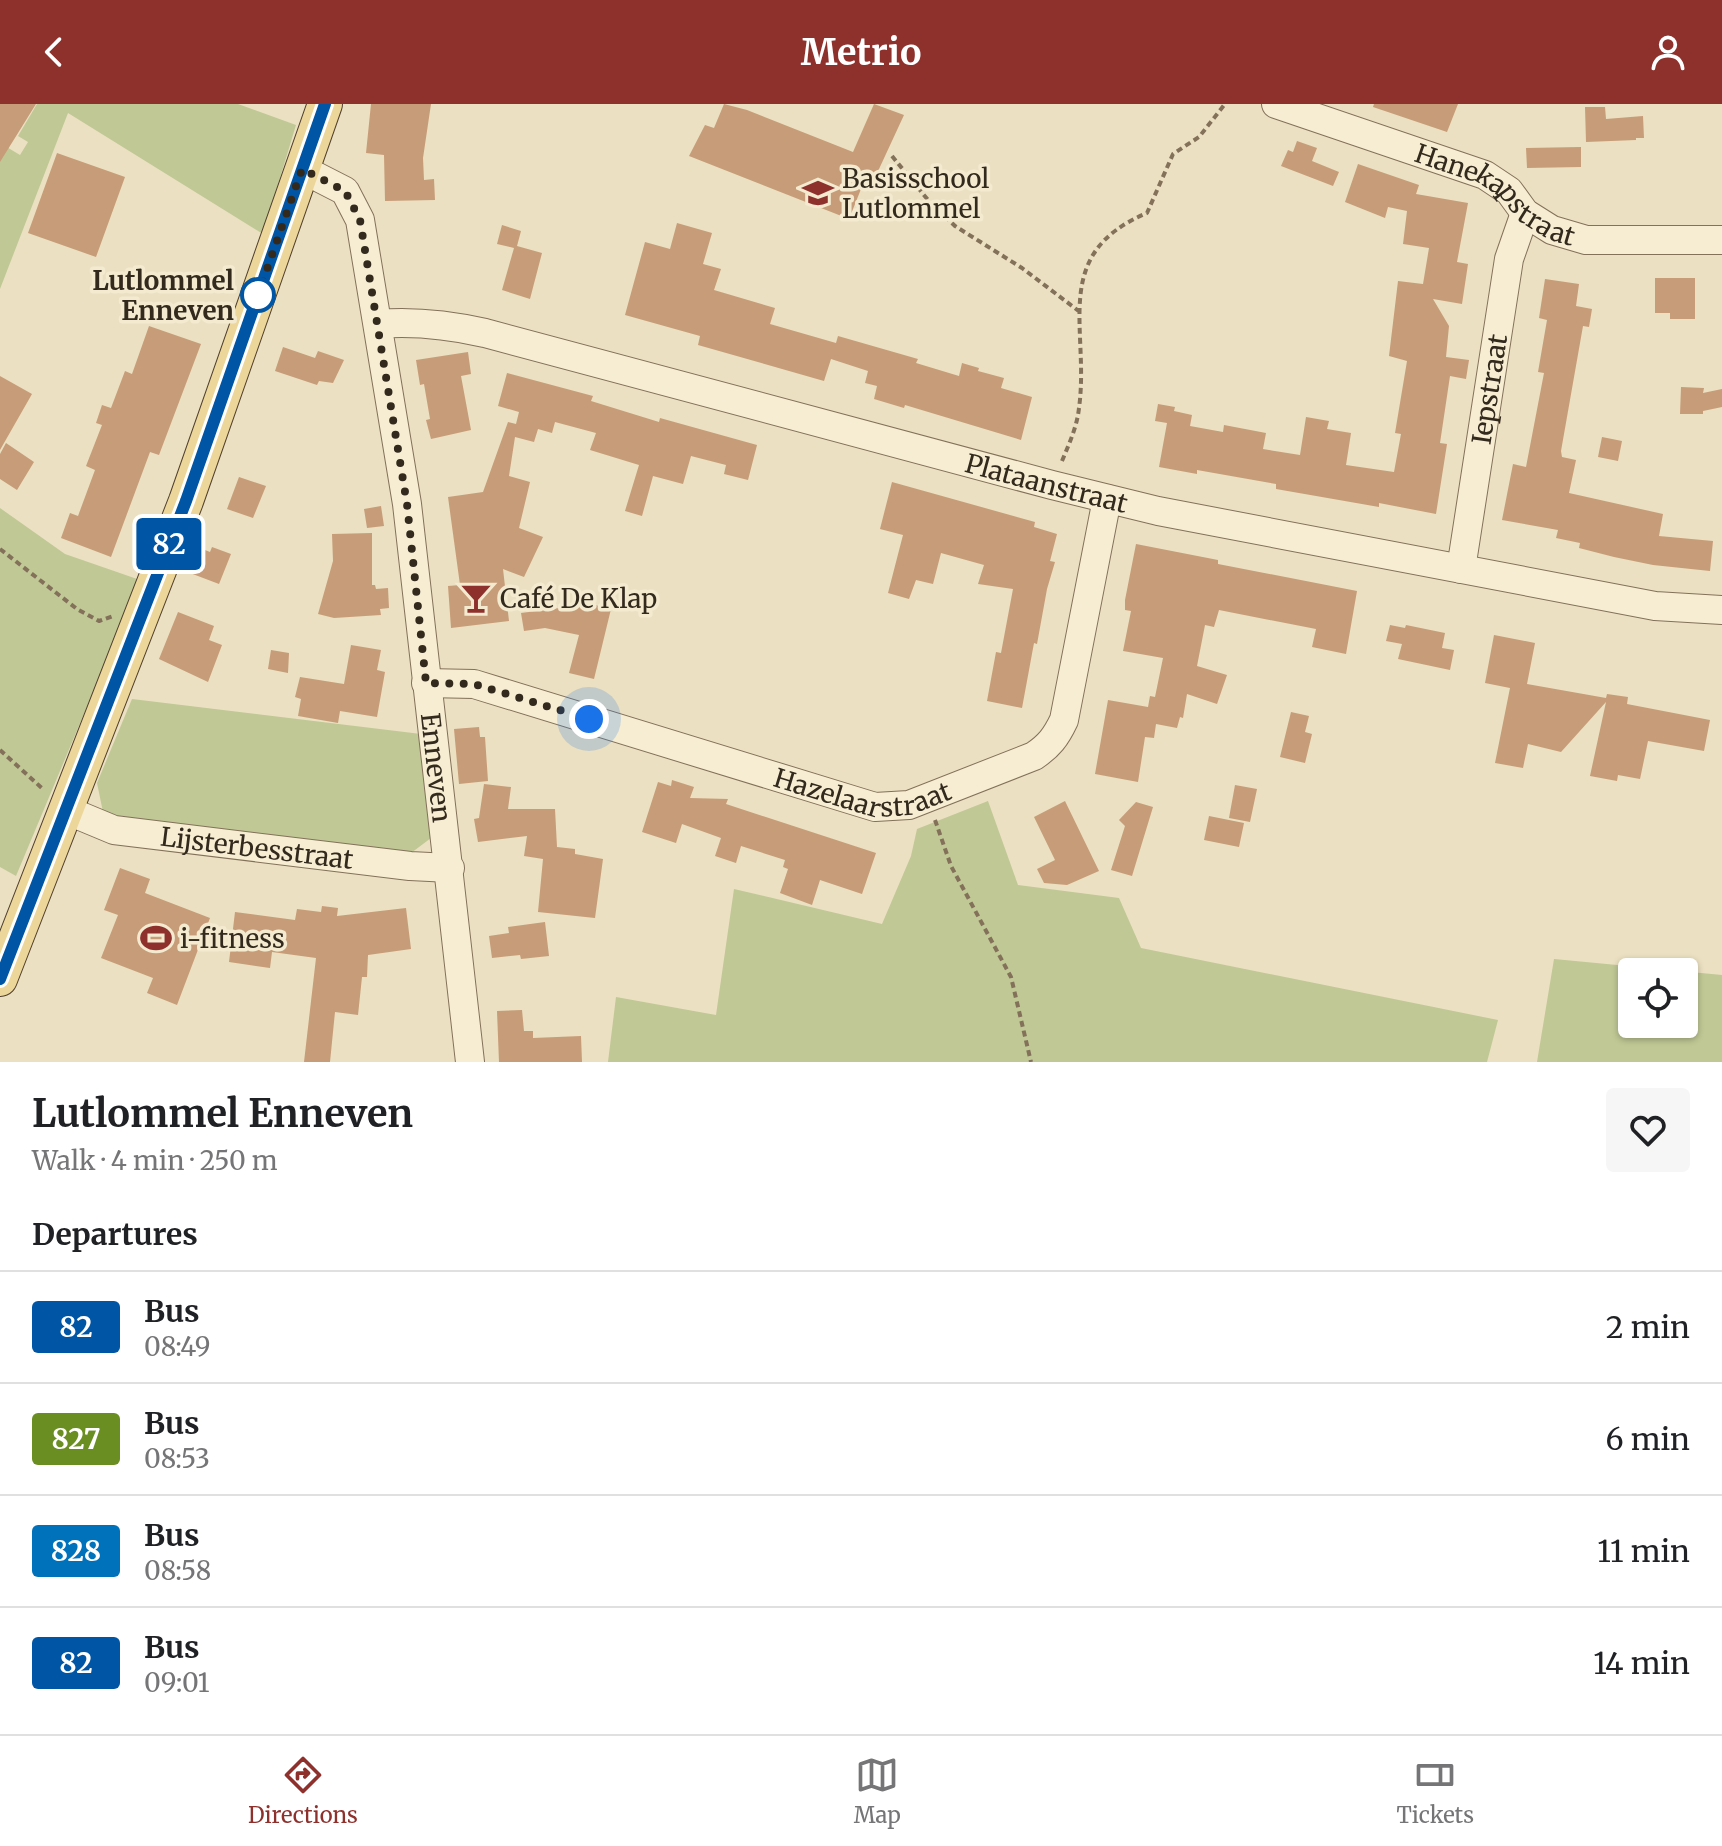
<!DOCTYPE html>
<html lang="en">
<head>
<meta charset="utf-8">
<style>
	body { margin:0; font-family:Merriweather,serif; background:#f6f6f6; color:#202124; height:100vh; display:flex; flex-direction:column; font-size:30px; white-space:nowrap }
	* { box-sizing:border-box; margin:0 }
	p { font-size:26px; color:#757577 }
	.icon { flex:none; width:44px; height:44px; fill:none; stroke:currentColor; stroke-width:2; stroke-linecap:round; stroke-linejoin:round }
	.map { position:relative; height:958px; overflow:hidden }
	.side { display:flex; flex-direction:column; background:#fff; flex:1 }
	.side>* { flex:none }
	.badge { padding:0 16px; border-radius:6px; font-size:28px; line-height:52px }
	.tools { position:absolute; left:1618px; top:854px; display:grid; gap:16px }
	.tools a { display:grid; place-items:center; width:80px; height:80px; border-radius:8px; background:#fff; box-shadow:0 2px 6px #0004; font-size:40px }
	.you { position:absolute; width:40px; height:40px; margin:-20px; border:6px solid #fff; border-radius:50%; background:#1a73e8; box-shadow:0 0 0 12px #1a73e833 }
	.map>.badge { position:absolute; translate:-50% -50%; box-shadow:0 0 0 4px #fff }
	h2 { padding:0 32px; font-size:30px; line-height:72px }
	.round { display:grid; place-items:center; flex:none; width:84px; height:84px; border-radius:8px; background:#f6f6f6 }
	.summary { display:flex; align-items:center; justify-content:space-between; height:136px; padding:0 32px }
	h1 { font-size:38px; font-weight:700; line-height:60px }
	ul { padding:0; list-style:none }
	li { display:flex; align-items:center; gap:24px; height:112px; padding:0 32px; border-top:2px solid #e0e0e0 }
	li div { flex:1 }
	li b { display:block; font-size:30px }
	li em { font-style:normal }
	li .badge { min-width:88px; font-weight:700; text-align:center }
	header { display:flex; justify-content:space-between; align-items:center; height:104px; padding:0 32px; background:#8e312d; color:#fff; font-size:36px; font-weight:700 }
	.tab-bar { display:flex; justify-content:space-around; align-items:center; height:112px; border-top:2px solid #e0e0e0; background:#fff; font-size:22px; color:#757577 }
	.tab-bar a { display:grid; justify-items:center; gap:4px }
	.tab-bar .active { color:#8e312d }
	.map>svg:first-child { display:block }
	.green { fill:#c0c895; fill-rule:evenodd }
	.building { fill:#c79c79 }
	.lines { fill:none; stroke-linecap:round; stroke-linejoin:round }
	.minor-casing { stroke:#83715a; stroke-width:30 }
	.major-casing { stroke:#503f2e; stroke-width:36 }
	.path { stroke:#83715a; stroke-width:4; stroke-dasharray:6 4; stroke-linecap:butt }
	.minor { stroke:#f6edd3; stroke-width:28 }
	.major { stroke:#ecd69a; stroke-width:34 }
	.line-casing { stroke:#fff; stroke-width:18 }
	.line { stroke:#0056a4; stroke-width:12 }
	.walk { stroke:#33291d; stroke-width:8; stroke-dasharray:0 14.4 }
	.stop-dot { fill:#fff; stroke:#0056a4; stroke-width:4 }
	.labels { text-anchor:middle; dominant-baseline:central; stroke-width:7; stroke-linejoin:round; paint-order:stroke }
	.poi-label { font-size:26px; fill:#33291d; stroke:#f3ead0; text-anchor:start }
	.street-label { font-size:26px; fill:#33291d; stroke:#f3ead0 }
	.stop-label { font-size:26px; font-weight:bold; fill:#33291d; stroke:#f3ead0; text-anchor:end }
</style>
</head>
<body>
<header><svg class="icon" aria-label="back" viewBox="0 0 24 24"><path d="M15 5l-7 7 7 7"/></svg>Metrio<svg class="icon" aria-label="person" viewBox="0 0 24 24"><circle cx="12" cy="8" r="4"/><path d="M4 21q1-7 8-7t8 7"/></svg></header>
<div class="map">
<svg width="1722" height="958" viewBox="0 0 1722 958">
	<rect width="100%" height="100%" fill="#ebe0c1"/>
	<!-- green -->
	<path class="green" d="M37 0H238L296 21 263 130 68 9 0 185V39L20 51 28 38 18 32Z
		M0 404 65 450 140 476 16 772 0 763Z
		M132 595 421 630 435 731 411 749 118 715 103 708 97 679Z
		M988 697 1018 781 1119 794 1141 844 1498 916 1487 958H608L616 893 716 911 734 785 882 820 911 752 917 725Z
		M1554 855 1722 871V958H1537ZM1632 868H1684V920H1632Z"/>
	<!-- building -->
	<path class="building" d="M0 0H36L0 58Z
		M371 0H431L423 54 424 76 434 75 435 96 385 97 384 51 366 49Z
		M724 0 747 6 853 48 874 0 904 11 873 78 865 75 849 115 689 52 705 21 714 24Z
		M1374 0H1458L1447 28 1373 3Z
		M1585 3H1605L1606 15 1643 12 1644 34H1636V36L1586 38Z
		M1297 37 1317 44 1312 57 1339 68 1333 82 1281 62 1288 46 1293 48Z
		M1581 43V63L1527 64 1526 44Z
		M57 49 125 73 96 153 28 129Z
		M1358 60 1419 81 1416 90 1468 99 1457 158 1468 160 1462 200 1433 195 1449 222 1446 253 1469 256 1466 275 1450 272 1440 339 1447 340 1436 410 1379 399V403L1339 396 1276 385V380L1197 366V370L1159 363 1167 319 1155 317 1158 300 1175 303 1174 307 1192 311 1190 322 1223 328 1224 321 1266 329 1263 345 1300 351 1306 313 1329 317 1327 325 1351 329 1346 361 1394 368 1401 330 1395 329 1407 257 1389 252 1398 177 1423 180 1429 144 1403 140 1407 107 1388 103 1385 114 1345 98Z
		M677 119 712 129 703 160 721 165 714 186 775 204 770 220 836 239 838 232 918 255 916 259 959 272 962 259 979 264 978 267 1004 274 1001 284 1032 293 1021 336 905 301 904 304 874 295 877 282 865 279 868 267 831 255 824 277 698 241 700 232 625 211 645 138 670 145Z
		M502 121 521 127 517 142 542 149 530 195 502 186 514 144 497 140Z
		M1655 174H1695V215H1670V209H1655Z
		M1545 175 1579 180 1576 202 1592 205 1589 223 1583 222 1561 347 1562 353 1576 356 1569 389 1663 410 1659 432 1713 437 1710 467 1653 461 1614 453 1579 444 1580 439 1556 434 1558 426 1502 416 1513 360 1526 363 1544 269 1538 268 1547 216 1539 214Z
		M149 222 201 240 159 351 150 348 111 453 61 434 70 409 78 412 95 366 86 362 102 321 96 319 102 301 111 304 125 267 132 270Z
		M283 243 315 254 318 247 344 256 333 279 319 277 317 281 275 267Z
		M468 248 471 270 461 272 471 326 431 335 426 316 430 315 424 280 420 281 416 256Z
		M507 269 593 292 591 297 659 318 660 314 757 341 748 376 724 370 726 361 691 352 683 380 653 372 642 412 625 407 639 361 590 346 596 329 555 318 552 329 538 325 534 338 515 333 509 372 530 378 519 424 543 433 524 473 503 465 509 517 451 524 448 482 460 481 448 393 483 388 508 318 516 320 519 308 498 302Z
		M0 272 32 290 0 346Z
		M1681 283 1704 284 1703 289 1722 285V303L1703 307V310H1680Z
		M1602 333 1622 337 1618 357 1598 353Z
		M6 339 34 358 17 386 0 375V350Z
		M239 373 266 382 253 414 227 405Z
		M892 378 1035 418 1034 423 1057 430 1050 457 1055 458 1047 485 1037 540 1034 539 1022 604 987 597 996 548 1001 549 1013 485 978 480 984 461 941 449 933 480 916 476 909 495 888 489 903 431 880 425Z
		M381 402 384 422 367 424 364 405Z
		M372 429V481H375L376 485 388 484 389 504 380 505 381 511 334 514 318 510 333 457 332 430Z
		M1136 440 1218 456V460L1357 487 1346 550 1312 543 1316 525 1219 506 1214 523 1205 521 1197 562 1227 571 1217 600 1187 590 1183 614 1180 613 1177 624 1156 620 1154 634 1145 633 1138 678 1095 670 1108 596 1148 603 1150 592 1155 593 1163 554 1123 547 1131 507 1125 506V496Z
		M212 443 231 450 219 480 190 469 200 444 210 448Z
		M591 500 611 505 594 575 569 569 579 531 545 524 524 527 521 509Z
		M178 508 214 522 209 536 222 541 208 578 159 555Z
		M1390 521 1405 524 1406 521 1445 529 1442 544 1454 546 1450 566 1398 555 1402 540 1386 537Z
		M1494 531 1535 539 1527 580 1606 594 1607 590 1628 593 1627 600 1710 616 1704 647 1648 637 1640 675 1618 671 1617 677 1590 672 1606 598 1561 648 1528 640 1523 664 1495 659 1510 584 1485 579Z
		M351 541 381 546 377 566 385 568 377 613 340 607 338 619 298 612 301 595 295 593 300 573 344 580Z
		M271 546 289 549 288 569 268 565Z
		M1291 608 1309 612 1305 628 1312 630 1305 659 1280 653Z
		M479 623 480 633H485L488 677 459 680 454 625Z
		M672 676 694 683 690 694 728 695 726 700 876 749 862 790 820 776 812 801 780 789 788 765 783 763 785 756 741 742 736 759 715 752 721 734 682 720 676 739 642 728 658 678 671 682Z
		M484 680 511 683 508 705H555L557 743 575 745V750L603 755 595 814 538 808 543 755 524 752 527 732 478 738 474 715 479 714Z
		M1235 681 1257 685 1250 718 1229 714Z
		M1065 697 1099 767 1067 781 1044 779 1037 765 1055 756 1034 713Z
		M1136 698 1153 703 1132 772 1111 766 1125 722 1119 716Z
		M1209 712 1244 719 1239 743 1204 736Z
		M120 764 150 775 145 789 210 814 177 901 147 889 153 874 101 854 118 811 104 806Z
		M322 802 338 804 337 812 406 804 411 845 368 851 367 873H362L358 911 335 908 330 958H304L316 854 272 848 270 864 229 858 235 808 295 816 297 805 321 808Z
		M545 818 549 852 521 855 520 851 492 854 489 832 509 829 508 823Z
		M522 906 524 927H533V934L581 932 582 958H499L497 907Z"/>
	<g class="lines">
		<defs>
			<g id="minor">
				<path id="s1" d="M1276 0 1485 71 1509 87 1525 109 1552 126 1586 136H1722"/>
				<path id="s2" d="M302 65 345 87 360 116 407 400 470 958"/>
				<path id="s3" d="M379 220C416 217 449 221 485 229L1052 381 1158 407 1655 502 1722 506"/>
				<path id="s4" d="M1461 465 1509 155 1525 109"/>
				<path id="s5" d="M426 579 474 580 875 703 909 701 1034 652C1049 642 1056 633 1064 616L1107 395"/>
				<path id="s6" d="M66 706 114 726 410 762 450 764"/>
			</g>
			<path id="major" d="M0 875 186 397 325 0"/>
		</defs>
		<!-- minor casing -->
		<use href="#minor" class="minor-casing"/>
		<!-- major casing -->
		<use href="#major" class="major-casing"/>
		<!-- path -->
		<path class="path" d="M892 52 928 96 955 122 1022 164 1080 208
			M1062 357C1069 340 1077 323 1079 304 1090 224 1049 150 1147 109L1173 50 1199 33 1225 0
			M0 445 77 505 99 517 113 512
			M0 646 44 686
			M935 716 951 762 1011 873 1031 958"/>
		<!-- minor -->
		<use href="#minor" class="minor"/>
		<!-- major -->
		<use href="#major" class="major"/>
	</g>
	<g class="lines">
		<defs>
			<path id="line" d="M0 875 186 397 325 0"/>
		</defs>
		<!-- line casing -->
		<use href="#line" class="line-casing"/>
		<!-- line -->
		<use href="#line" class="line"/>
		<!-- walk -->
		<path class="walk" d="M258 191 302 65 345 87 360 116 407 400 426 579 474 580 589 615"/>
	</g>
	<!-- icons -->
	<defs>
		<symbol id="school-bare" viewBox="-9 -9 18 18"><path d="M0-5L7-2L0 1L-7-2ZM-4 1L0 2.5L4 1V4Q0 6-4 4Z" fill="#8e312d" stroke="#f3ead0" stroke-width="2.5" paint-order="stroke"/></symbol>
		<symbol id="bar-bare" viewBox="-9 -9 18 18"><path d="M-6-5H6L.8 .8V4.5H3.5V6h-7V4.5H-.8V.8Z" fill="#8e312d" stroke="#f3ead0" stroke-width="2.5" paint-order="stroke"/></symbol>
		<symbol id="stadium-bare" viewBox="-9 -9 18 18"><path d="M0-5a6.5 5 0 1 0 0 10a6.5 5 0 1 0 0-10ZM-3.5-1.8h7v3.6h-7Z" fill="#8e312d" stroke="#f3ead0" stroke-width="2.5" paint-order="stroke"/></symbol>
	</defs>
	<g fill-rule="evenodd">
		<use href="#school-bare" x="796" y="67" width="44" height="44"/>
		<use href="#bar-bare" x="454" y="472" width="44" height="44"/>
		<use href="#stadium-bare" x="134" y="812" width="44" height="44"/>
	</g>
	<!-- markers -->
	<circle class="stop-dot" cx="258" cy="191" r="16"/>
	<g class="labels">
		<!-- poi labels -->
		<g class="poi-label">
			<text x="842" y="74">Basisschool<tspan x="842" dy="30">Lutlommel</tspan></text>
			<text x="500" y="494">Café De Klap</text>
			<text x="180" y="834">i-fitness</text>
		</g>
		<!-- street labels -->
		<g class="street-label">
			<text stroke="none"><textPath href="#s1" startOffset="240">Hanekapstraat</textPath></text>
			<text stroke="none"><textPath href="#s4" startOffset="182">Iepstraat</textPath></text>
			<text stroke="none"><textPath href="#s3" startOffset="688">Plataanstraat</textPath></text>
			<text stroke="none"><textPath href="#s2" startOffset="634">Enneven</textPath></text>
			<text stroke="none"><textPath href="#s5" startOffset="454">Hazelaarstraat</textPath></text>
			<text stroke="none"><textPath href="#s6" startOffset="196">Lijsterbesstraat</textPath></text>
		</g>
		<!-- stop labels -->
		<g class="stop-label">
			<text x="234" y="176">Lutlommel<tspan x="234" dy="30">Enneven</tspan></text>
		</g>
	</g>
</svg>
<div class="tools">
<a><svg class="icon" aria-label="locate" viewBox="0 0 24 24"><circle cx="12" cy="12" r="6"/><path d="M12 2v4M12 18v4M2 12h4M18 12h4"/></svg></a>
</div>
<div class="you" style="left:589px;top:615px"></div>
<b class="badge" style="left:169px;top:440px;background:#0056a4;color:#fff">82</b>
</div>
<section class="side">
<div class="summary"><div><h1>Lutlommel Enneven</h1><p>Walk · 4 min · 250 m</p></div><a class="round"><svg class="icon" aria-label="heart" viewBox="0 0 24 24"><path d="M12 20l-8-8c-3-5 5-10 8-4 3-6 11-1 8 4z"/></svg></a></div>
<h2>Departures</h2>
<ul>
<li><span class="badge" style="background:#0056a4;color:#fff">82</span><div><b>Bus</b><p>08:49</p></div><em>2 min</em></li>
<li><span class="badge" style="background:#6b8e23;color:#fff">827</span><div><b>Bus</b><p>08:53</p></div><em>6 min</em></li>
<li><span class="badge" style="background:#0072bc;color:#fff">828</span><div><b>Bus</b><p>08:58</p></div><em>11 min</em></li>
<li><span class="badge" style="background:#0056a4;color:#fff">82</span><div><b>Bus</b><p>09:01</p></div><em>14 min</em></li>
</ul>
</section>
<nav class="tab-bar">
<a class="active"><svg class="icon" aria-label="directions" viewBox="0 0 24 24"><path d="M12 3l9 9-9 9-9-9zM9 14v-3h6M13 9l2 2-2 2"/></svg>Directions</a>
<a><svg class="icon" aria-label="map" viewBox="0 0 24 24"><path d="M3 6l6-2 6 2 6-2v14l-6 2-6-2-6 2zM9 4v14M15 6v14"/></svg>Map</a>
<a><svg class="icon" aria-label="tickets" viewBox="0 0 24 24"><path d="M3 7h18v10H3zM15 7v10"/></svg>Tickets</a>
</nav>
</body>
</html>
